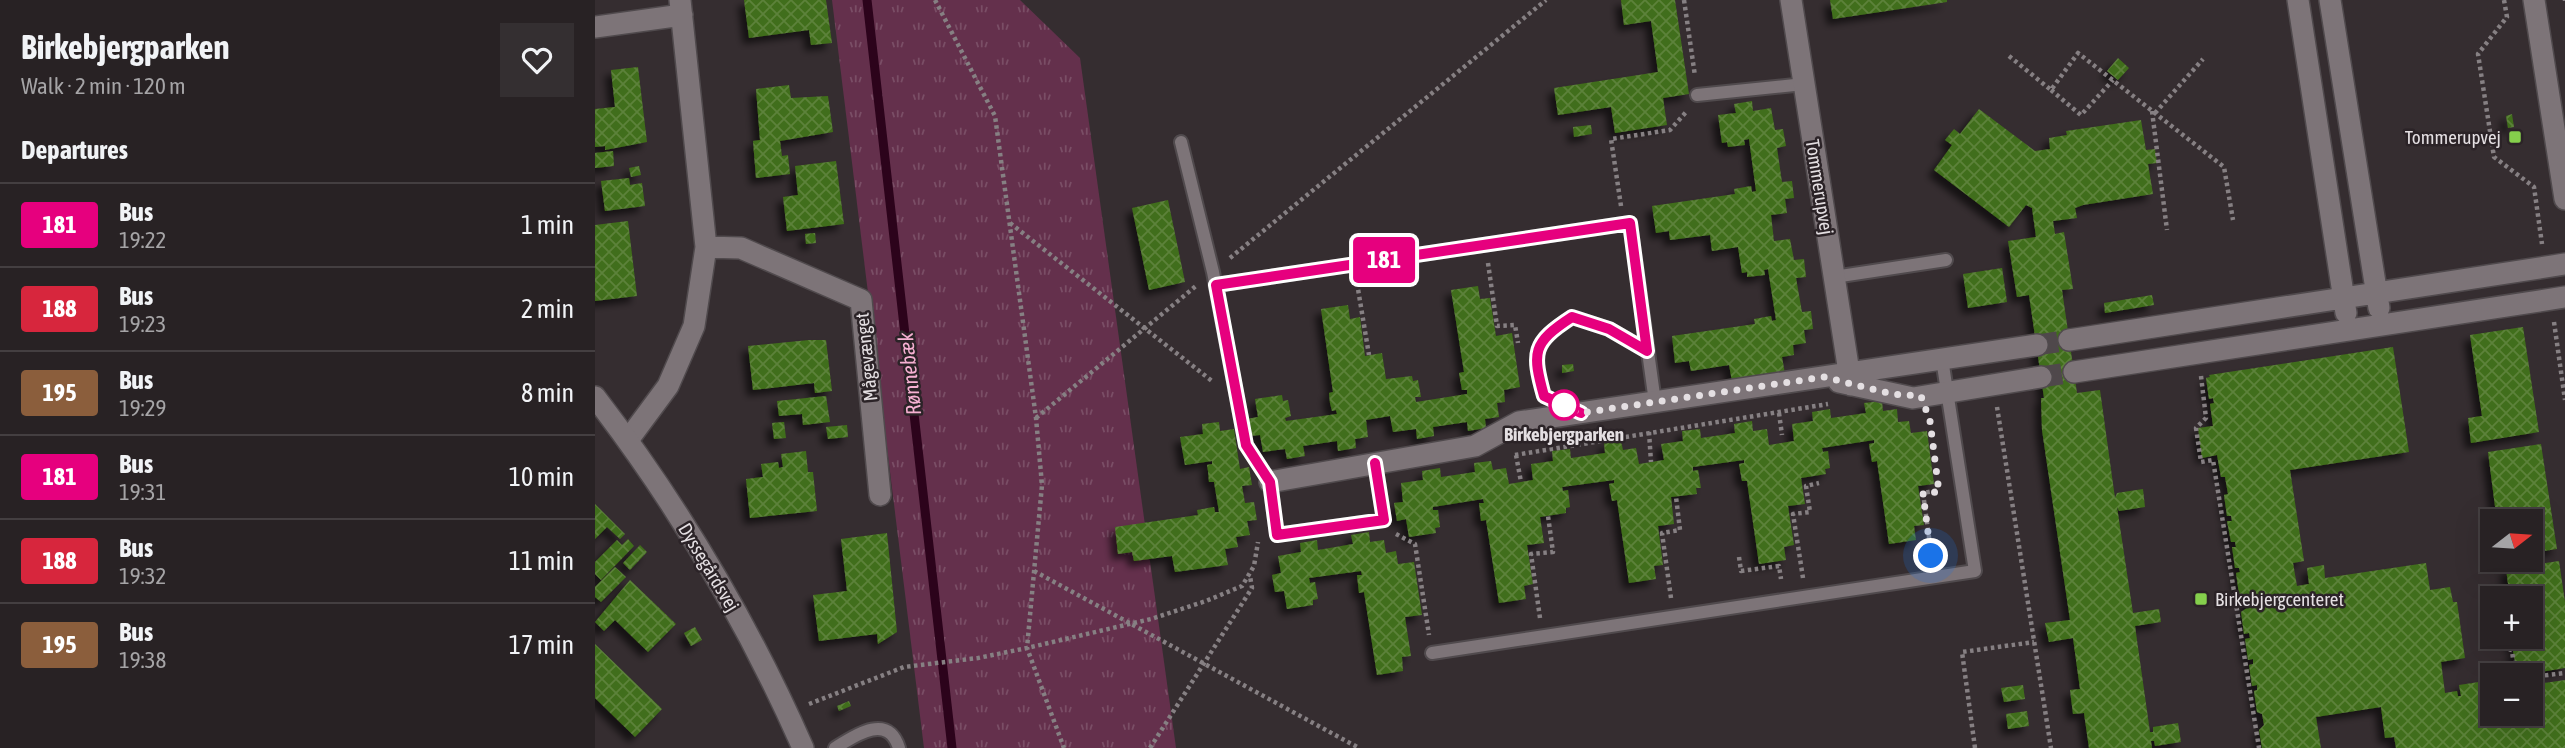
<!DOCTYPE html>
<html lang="en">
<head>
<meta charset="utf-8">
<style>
	body { margin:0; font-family:"Asap Condensed",sans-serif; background:#342f31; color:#f1f3f6; height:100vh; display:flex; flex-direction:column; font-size:26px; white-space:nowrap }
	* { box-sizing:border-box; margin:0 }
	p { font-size:23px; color:#a5a4a6 }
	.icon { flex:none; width:38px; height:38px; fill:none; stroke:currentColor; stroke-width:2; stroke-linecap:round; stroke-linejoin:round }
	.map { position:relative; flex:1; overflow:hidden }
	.side { display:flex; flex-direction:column; background:#282224; width:595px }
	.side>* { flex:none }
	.badge { padding:0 14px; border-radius:5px; font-size:24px; line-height:46px }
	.needle { width:46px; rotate:73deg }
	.tools { position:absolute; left:1885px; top:509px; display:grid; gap:14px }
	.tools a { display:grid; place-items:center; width:63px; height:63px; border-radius:0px; background:#282224; box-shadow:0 7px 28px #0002,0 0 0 2px #443f41; font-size:35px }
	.you { position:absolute; width:35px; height:35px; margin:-18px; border:5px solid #fff; border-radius:50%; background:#1a73e8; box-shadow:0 0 0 10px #1a73e833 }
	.map>.badge { position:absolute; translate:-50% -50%; box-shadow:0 0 0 4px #fff }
	h2 { padding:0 21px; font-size:26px; line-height:63px }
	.round { display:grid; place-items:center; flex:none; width:74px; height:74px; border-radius:0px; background:#342f31 }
	.headline { display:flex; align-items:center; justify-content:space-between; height:119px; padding:0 21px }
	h1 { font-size:33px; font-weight:700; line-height:52px }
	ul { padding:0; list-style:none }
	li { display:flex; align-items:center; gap:21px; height:84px; padding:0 21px; border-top:2px solid #443f41 }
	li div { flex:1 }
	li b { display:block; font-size:26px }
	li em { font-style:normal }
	li .badge { min-width:77px; font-weight:700; text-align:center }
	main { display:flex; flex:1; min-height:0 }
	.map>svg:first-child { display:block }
	.park { fill:url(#park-tufts) }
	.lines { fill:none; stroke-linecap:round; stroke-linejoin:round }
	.stream { stroke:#2c031b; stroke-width:9 }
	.building { fill:url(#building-cross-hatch); filter:url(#shadow) }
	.street-tunnel { stroke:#4f484b; stroke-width:21; stroke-dasharray:21 10; stroke-linecap:butt }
	.lane-casing { stroke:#504a4d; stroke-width:16 }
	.street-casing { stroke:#504a4d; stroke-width:24 }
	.secondary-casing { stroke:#504a4d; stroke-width:24 }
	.path { stroke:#868083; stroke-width:4.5; stroke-dasharray:3.5 3.5; stroke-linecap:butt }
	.lane { stroke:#7d7478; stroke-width:12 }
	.street { stroke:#7d7478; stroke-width:21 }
	.secondary { stroke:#7d7478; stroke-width:21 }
	.line-casing { stroke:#fff; stroke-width:16 }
	.line { stroke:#e6007e; stroke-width:10 }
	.walk { stroke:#e4dfe2; stroke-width:7; stroke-dasharray:0 12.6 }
	.poi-dot { fill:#85cf4c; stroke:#2b2327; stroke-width:2.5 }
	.stop-dot { fill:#fff; stroke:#e6007e; stroke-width:3.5 }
	.labels { text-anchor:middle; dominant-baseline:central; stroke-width:5; stroke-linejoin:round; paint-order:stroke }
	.poi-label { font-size:19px; fill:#e4dfe2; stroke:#2b2327; text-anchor:end }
	.street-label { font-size:19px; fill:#e4dfe2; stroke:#2b2327 }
	.stop-label { font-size:19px; font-weight:bold; fill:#e4dfe2; stroke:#2b2327 }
	.water-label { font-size:21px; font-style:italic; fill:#f6b0d2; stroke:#2b2327 }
</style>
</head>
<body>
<main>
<section class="side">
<div class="headline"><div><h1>Birkebjergparken</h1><p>Walk · 2 min · 120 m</p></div><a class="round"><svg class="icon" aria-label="heart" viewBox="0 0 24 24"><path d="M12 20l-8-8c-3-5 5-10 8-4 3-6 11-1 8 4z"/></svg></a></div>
<h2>Departures</h2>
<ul>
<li><span class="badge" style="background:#e6007e;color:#fff">181</span><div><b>Bus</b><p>19:22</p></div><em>1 min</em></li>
<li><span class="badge" style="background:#d7263d;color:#fff">188</span><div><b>Bus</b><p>19:23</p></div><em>2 min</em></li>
<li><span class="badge" style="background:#8b5e3c;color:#fff">195</span><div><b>Bus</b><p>19:29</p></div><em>8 min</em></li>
<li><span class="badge" style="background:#e6007e;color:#fff">181</span><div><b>Bus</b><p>19:31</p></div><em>10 min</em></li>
<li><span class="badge" style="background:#d7263d;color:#fff">188</span><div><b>Bus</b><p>19:32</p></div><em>11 min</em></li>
<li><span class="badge" style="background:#8b5e3c;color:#fff">195</span><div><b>Bus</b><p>19:38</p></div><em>17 min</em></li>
</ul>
</section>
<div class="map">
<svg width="1970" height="748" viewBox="0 0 1970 748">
	<defs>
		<pattern id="park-tufts" width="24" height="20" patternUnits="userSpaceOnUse" patternTransform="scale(1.75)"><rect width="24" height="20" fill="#64304c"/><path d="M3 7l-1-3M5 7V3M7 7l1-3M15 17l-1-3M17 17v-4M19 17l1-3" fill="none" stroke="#7a4e66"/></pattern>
		<pattern id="building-cross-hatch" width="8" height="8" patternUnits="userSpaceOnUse" patternTransform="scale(1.75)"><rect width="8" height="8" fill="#416e1a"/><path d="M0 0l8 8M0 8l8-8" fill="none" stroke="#5c823b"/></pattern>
		<filter id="shadow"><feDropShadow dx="-6" dy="6" stdDeviation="3.5" flood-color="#0009"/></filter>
	</defs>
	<rect width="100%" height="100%" fill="#352d30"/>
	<!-- park -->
	<path class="park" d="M237 0H425L485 58 581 748H329Z"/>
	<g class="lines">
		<!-- stream -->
		<path class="stream" d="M272 0 357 748"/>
	</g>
	<!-- building -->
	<path class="building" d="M149 0H231L237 43 216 45 214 30 154 38Z
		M1026 0H1080L1094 94 1068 98 1072 125 1020 133 1016 107 963 115 959 88 1063 72 1056 21 1029 25Z
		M1235 0H1352V2L1238 19Z
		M1523 58 1534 68 1523 80 1512 71Z
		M43 67 52 142 10 150V146L0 147V109L20 107 16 70Z
		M194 85 196 98 233 96 238 132 185 141 187 156 193 155 195 174 161 178 158 141 165 140 161 89Z
		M1157 101 1158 111 1176 108 1180 130 1188 129 1191 146 1182 148 1187 182 1197 181 1199 198 1190 199 1192 213 1176 215 1179 241 1195 239 1199 260 1209 259 1211 277 1201 278 1207 312 1216 311 1218 329 1209 330 1211 343 1198 345 1199 355 1187 357 1190 374 1137 381 1134 365 1096 371 1094 361 1080 363 1077 336 1160 324 1159 319 1176 316 1177 321 1181 320 1173 269 1169 270 1170 275 1152 277V272L1147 273 1143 247 1117 251 1115 235 1075 240 1074 231 1061 233 1057 206 1140 194 1139 189 1156 186 1157 192 1161 191 1154 139 1149 140 1150 145 1133 147 1132 142 1127 143 1123 115 1141 113 1139 104Z
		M1384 109 1440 151 1455 149 1454 138 1472 135 1471 131 1546 120 1551 150 1560 149 1562 163 1553 164 1558 194 1488 205 1480 208 1482 218 1458 221 1460 234 1469 232 1478 289 1467 290 1482 393 1505 390 1520 498 1522 493 1548 489 1550 507 1524 511 1522 507 1538 613 1564 609 1566 622 1540 626 1555 732H1558V727L1583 723 1586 742 1560 746 1559 741H1556L1557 748H1494L1489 713 1478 714 1475 690 1485 689 1478 638 1454 642 1450 623 1475 620 1447 430 1446 398H1449L1434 295 1422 297 1413 241 1441 237 1437 208 1431 205 1414 227 1339 170 1357 145 1350 140 1359 129 1365 134Z
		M1917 114 1919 127 1913 128 1911 116Z
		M996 125 997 134 979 137 978 127Z
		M18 151 19 166 0 168V153Z
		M241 161 249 224 192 231 188 197 203 195 200 166Z
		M44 166 46 175 36 177 34 168Z
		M34 178 35 185 47 183 50 206 10 211 6 181Z
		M573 200 590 282 554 290 537 208Z
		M33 221 42 296 0 301V225Z
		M220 233 221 243 211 244 210 234Z
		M1407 268 1412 302 1373 308 1368 274Z
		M883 286 885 299 895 298 901 336 917 333 925 387 909 390 910 402 902 403 904 417 890 419 891 428 873 431 872 422 838 427 839 436 822 439 821 429 798 432 795 416 771 420 773 437 760 439 761 448 743 451 742 441 708 446 710 456 692 459 690 449 668 452 665 435 655 436 652 419 663 417 660 399 687 395 688 401 693 400 696 416 690 418 691 421 742 414 741 410 737 411 735 403 734 393 738 392 726 309 753 305 755 319 765 317 770 356 787 353 791 379 817 376 818 381 823 380 826 397H820L821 402 872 394V390H867L864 373 869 372 856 290Z
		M1557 295 1559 305 1510 313 1509 303Z
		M1928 327 1944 432 1876 443 1873 418 1887 416 1875 335Z
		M214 340H231L237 391 220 393 219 383 158 390 153 346Z
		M1798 347 1814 452 1695 470 1709 561 1698 563 1702 586 1714 584 1712 568 1729 565 1730 578 1831 563 1835 590 1855 587 1858 602H1862L1870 658 1846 662 1850 693 1862 691 1863 696H1866L1864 685 1897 680V714H1936V685L1970 680V748H1801L1799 737 1790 738 1786 707 1721 717 1726 748H1667L1664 730 1669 725 1667 714 1662 712 1659 691 1662 690V685L1657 686 1654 665 1658 664V659L1653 660 1650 639 1655 638 1654 633 1649 634 1646 612 1652 608 1650 597 1644 594 1641 573 1645 572 1644 568H1640L1637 547H1641L1640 542H1636L1632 521H1637L1636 516H1632L1629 495 1633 494 1630 477H1626L1622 455 1607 458 1603 428 1618 426 1615 404 1619 403 1618 398 1614 399 1611 378 1615 377 1614 375Z
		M978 364 979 371 967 373V365Z
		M231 396 235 422 208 425 207 414 184 416 182 401Z
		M1287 401 1288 411 1302 409 1303 422 1314 421 1316 433 1332 431 1339 484 1323 486 1329 525 1319 526 1321 540 1294 544 1282 461 1277 462 1274 444 1279 443V440L1227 448 1228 452 1233 451 1235 468 1230 469 1231 474 1206 478 1210 504 1193 506 1199 545 1189 547 1191 560 1164 564 1152 481H1147L1144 464 1149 463V460L1098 467V471L1103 470 1106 488H1101L1102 494 1076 497 1079 524 1063 526 1068 565 1059 566 1061 579 1034 583 1022 500 1017 501 1014 484 1019 483V480L967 487 968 491 973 490 975 507 971 508V513L945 517 949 543 932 545 938 584 929 586 931 599 904 603 891 520 886 521 884 503H889L888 499 838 507V510H843L845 527 840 528 841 533 814 537 811 519 802 521 799 503 808 502 806 483 828 480 827 471 845 468 846 477 880 472 879 463 896 461 898 470 911 468 914 484 938 480 936 464 958 461 957 451 975 449 976 458 1010 453 1009 443 1026 441 1028 450 1041 448 1044 464 1069 460 1066 444 1088 441 1087 431 1105 429 1106 438 1140 433 1139 424 1157 421 1158 431 1172 429 1174 445 1199 441 1197 424 1218 421 1217 412 1235 409 1236 418 1271 413 1269 403Z
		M189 422 191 438 179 439 177 423Z
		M624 422 625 431 639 429 645 469 654 467 657 485 647 486 650 503 659 502 662 520 652 521 655 535 641 537 643 547 630 549 633 565 580 572 577 556 539 561 537 552 523 554 520 527 603 515 602 510 619 507 620 512H624L619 482H614L613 471 612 465 617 464V461L590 465 585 437 608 434 607 424Z
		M252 425 253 437 233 439 231 427Z
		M1946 444 1962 549 1936 553V522H1902L1893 452Z
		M211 451 213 472H218L222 511 155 518 151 479 168 477 166 464 183 462 184 468 188 467 186 454Z
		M0 504 30 534 25 539 12 527 0 539Z
		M774 532 775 542 789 540 791 553 801 551 803 564 819 562 827 615 810 617 816 656 807 657 808 671 782 675 769 592 764 593 762 575H767L766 571 714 578 715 583 720 582 723 599 718 600V605L692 609 689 591 680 592 677 575 686 573 683 556 706 552 705 543 722 540 723 550 758 544 756 535Z
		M292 533 302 632 283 644 282 634 224 641 218 595 252 591 246 539Z
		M33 539 39 546 6 580 0 574V562L22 540 27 545Z
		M45 545 52 552 35 570 28 563Z
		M1922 560H1938V565L1964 561 1970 602V668L1927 675 1926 672H1922L1918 651 1923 650 1922 646 1917 647 1916 637H1936V598H1915L1911 569 1924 567Z
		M20 567 31 577 6 602 0 597V587Z
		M35 580 81 624 53 652 20 620 9 631 0 622Z
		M100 627 107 640 96 646 89 633Z
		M0 644 67 709 40 737 0 698Z
		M1428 685 1430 699 1409 702 1406 688Z
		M254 701 256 706 244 711 242 706Z
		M1432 711 1434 726 1413 729 1411 714Z"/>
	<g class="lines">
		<!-- street-tunnel -->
		<path class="street-tunnel" d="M1442 345 1474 340
			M1446 377 1479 372"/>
		<defs>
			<path id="lane" d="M1102 95 1209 84
				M586 142 618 272 651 445 675 482 682 535 789 520 780 463
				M1239 277 1351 260
				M621 285 1035 223 1060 402
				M983 412 949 396C937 352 938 343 977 317L1014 329 1052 351
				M837 653 1380 571 1347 359
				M240 748C259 736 293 712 304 748"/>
			<path id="street" d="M1196 0 1256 385
				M1703 0 1751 313
				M1735 0 1784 308
				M1939 0 1970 199
				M0 27 87 15
				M111 247 146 248 266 300 285 495
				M1474 340 1970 264
				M1479 372 1970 297
				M1244 382 1318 398 1446 377
				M33 440 73 386 99 326 111 247 85 0
				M675 482 880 446 924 422 1442 345"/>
			<path id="secondary" d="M0 397C83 505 153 623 208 748"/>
		</defs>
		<!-- lane casing -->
		<use href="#lane" class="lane-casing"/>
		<!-- street casing -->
		<use href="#street" class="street-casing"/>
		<!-- secondary casing -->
		<use href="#secondary" class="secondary-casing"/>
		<!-- path -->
		<path class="path" d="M340 0 400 116 441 418 447 485 432 648 469 748
			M1089 0 1100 76
			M1909 0 1912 17 1883 54 1899 157 1939 187 1947 244
			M1970 0V1
			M1414 56 1456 90 1483 53 1629 167 1638 220
			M1456 90 1486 115 1518 80
			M1557 111 1572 230
			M1560 113 1608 59
			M1026 206 1016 139 1075 130 1092 111
			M415 223 617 381
			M635 258 951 0
			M893 263 902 326 920 325 923 343
			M762 283 774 355
			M1959 322 1970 400
			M1606 376 1611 418 1601 428 1606 462 1618 460 1664 748
			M1402 407 1456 748
			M1184 413 1187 435
			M441 418 601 286
			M1054 432 1056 462
			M920 455 1233 404
			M921 455 926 482
			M801 534 820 544 834 635
			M1144 557 1146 571 1184 566 1186 579
			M1337 559 1328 493 1344 490
			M439 571 764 748
			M1208 578 1198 514 1215 512 1211 486 1224 483
			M1076 598 1067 533 1085 530 1081 497
			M945 618 936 554 958 552 953 516
			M1887 642 1917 650 1920 676
			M1936 677 1970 673
			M214 704 309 667 383 658 432 648 556 619 611 601 647 586 659 566 663 542
			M555 748 657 588 655 576
			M1380 748 1367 652 1439 642"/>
		<!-- lane -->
		<use href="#lane" class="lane"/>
		<!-- street -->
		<use href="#street" class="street"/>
		<!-- secondary -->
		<use href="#secondary" class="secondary"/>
	</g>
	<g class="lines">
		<defs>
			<path id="line" d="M780 463 789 520 682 535 675 482 651 445 621 285 1035 223 1052 351 1014 329 977 317C937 343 937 352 949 396L986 413"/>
		</defs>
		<!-- line casing -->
		<use href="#line" class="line-casing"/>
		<!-- line -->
		<use href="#line" class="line"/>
		<!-- walk -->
		<path class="walk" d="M969 405 986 413 1229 377 1297 394 1326 396 1335 421 1344 492 1328 493 1336 556"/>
	</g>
	<!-- markers -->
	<g class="poi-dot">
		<rect x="1913" y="130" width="14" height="14" rx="3.5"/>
		<rect x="1599" y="592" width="14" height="14" rx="3.5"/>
	</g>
	<circle class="stop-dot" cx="969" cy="405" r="14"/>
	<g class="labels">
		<!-- poi labels -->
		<g class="poi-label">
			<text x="1906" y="137">Tommerupvej</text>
			<text x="1620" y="599" text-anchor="start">Birkebjergcenteret</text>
		</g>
		<!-- street labels -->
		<g class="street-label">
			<text transform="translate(1225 187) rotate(81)">Tommerupvej</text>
			<text transform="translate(271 357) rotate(-96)">Mågevænget</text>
			<text transform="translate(114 567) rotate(59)">Dyssegårdsvej</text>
		</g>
		<!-- stop labels -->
		<g class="stop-label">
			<text x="969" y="434">Birkebjergparken</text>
		</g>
		<!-- water labels -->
		<g class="water-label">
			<text transform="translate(314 374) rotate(-96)">Rønnebæk</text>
		</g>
	</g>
</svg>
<div class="tools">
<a><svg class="needle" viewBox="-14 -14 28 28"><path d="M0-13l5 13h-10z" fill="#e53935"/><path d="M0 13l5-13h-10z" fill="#a5a4a6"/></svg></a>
<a>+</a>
<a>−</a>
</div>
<div class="you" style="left:1336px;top:556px"></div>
<b class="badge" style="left:789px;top:260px;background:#e6007e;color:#fff">181</b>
</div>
</main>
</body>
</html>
